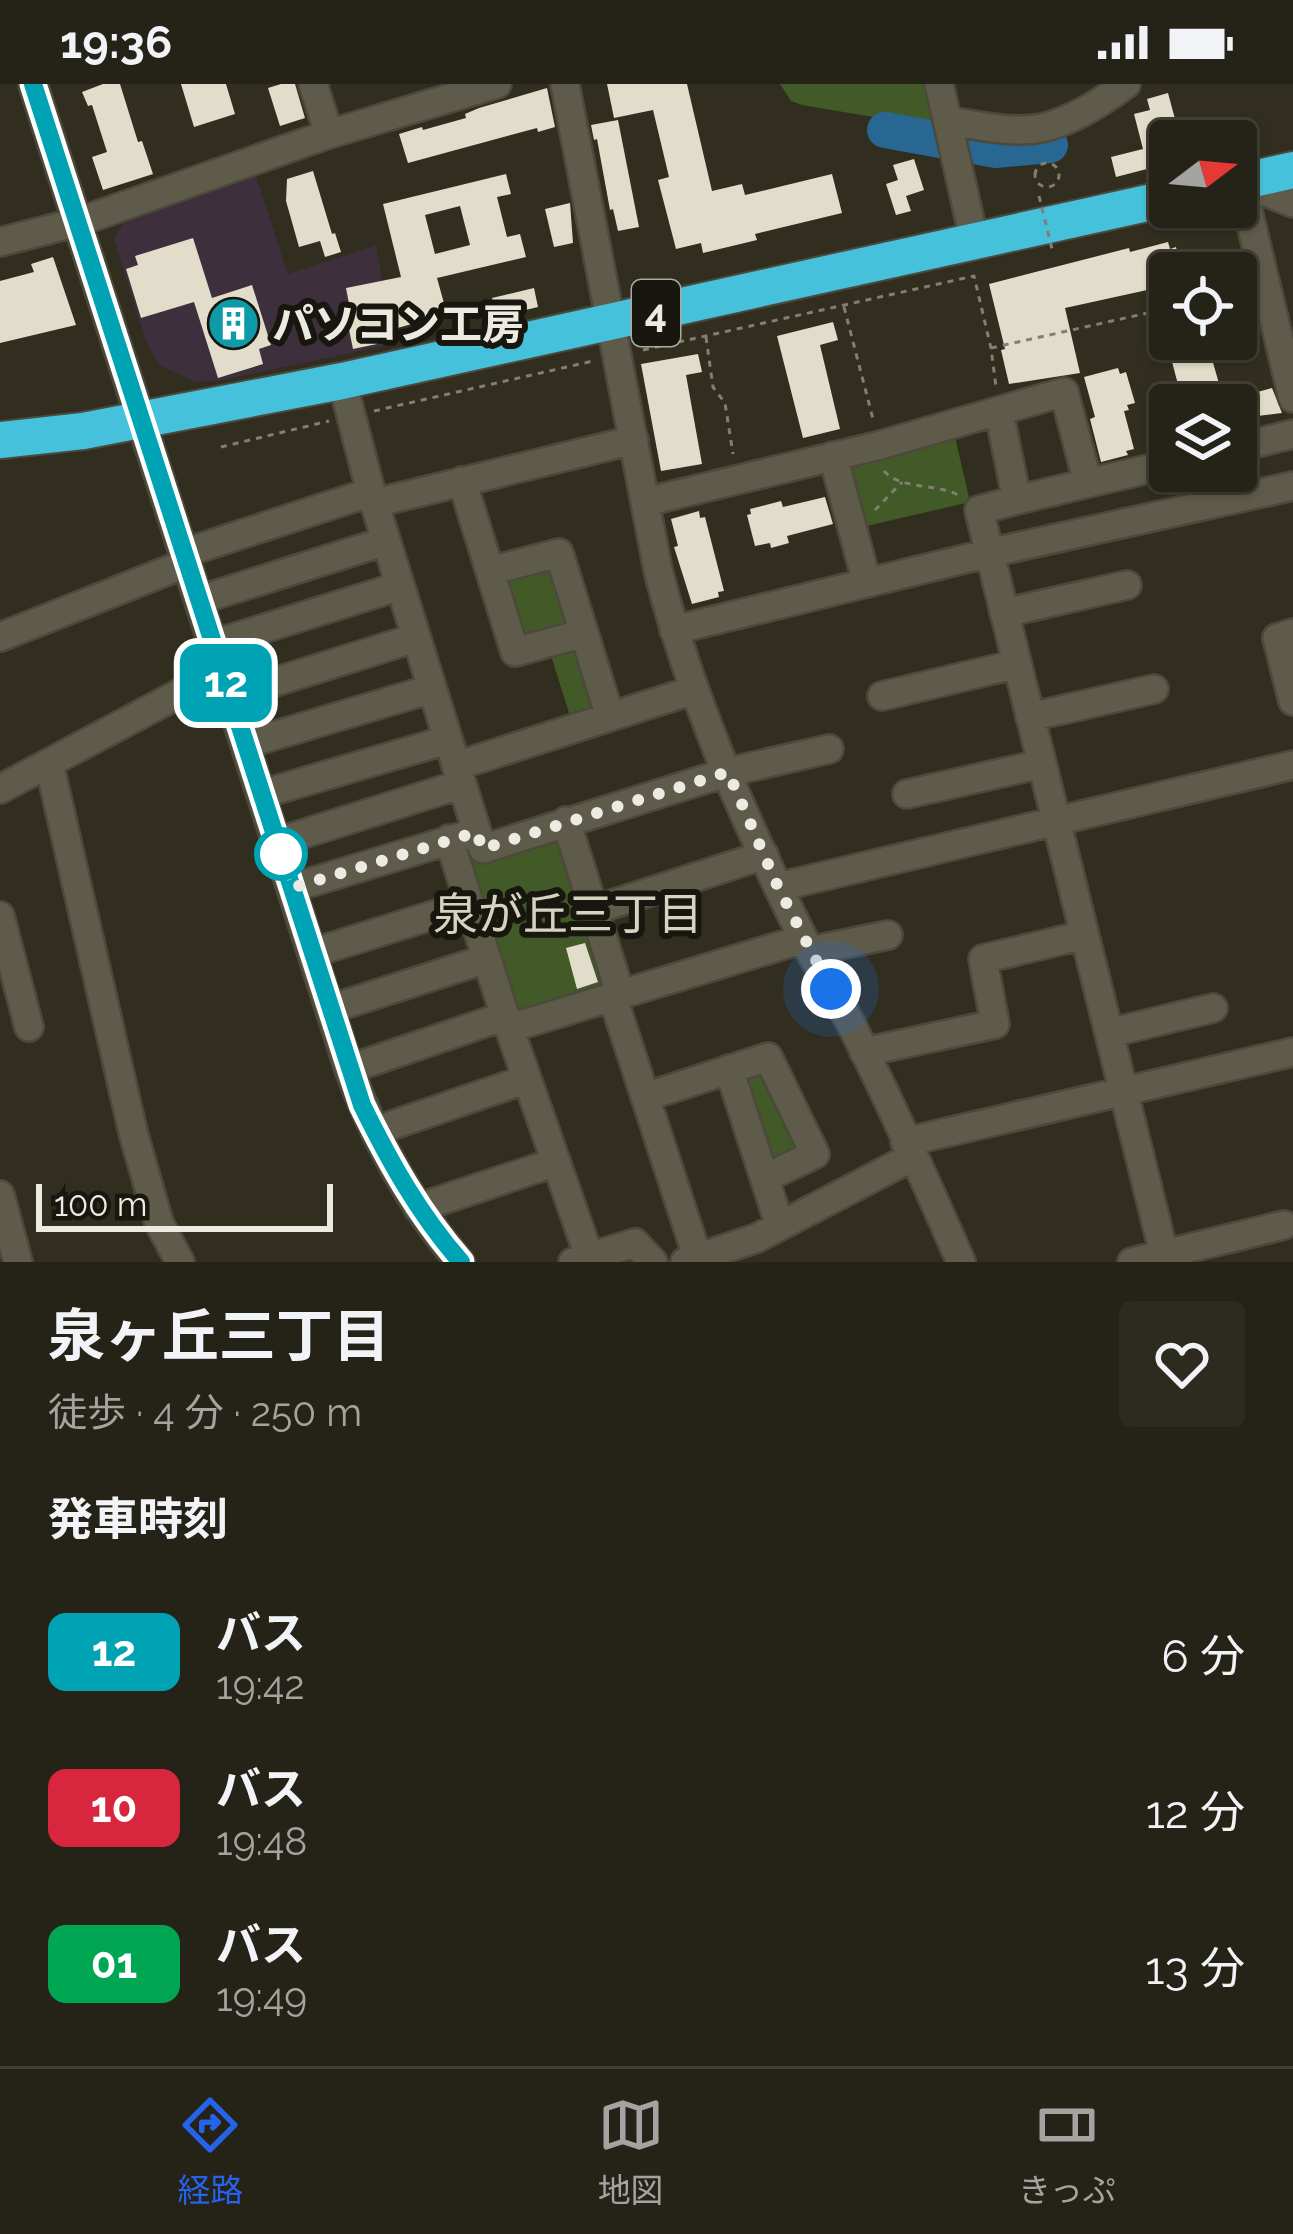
<!DOCTYPE html>
<html lang="ja">
<head>
<meta charset="utf-8">
<style>
	body { margin:0; font-family:Raleway,"Noto Sans JP",sans-serif; background:#2d2a20; color:#f1f3f6; height:100vh; display:flex; flex-direction:column; font-size:45px; white-space:nowrap }
	* { box-sizing:border-box; margin:0 }
	p { font-size:39px; color:#a3a4a1 }
	.icon { flex:none; width:66px; height:66px; fill:none; stroke:currentColor; stroke-width:2; stroke-linecap:round; stroke-linejoin:round }
	.map { position:relative; height:1178px; overflow:hidden }
	.side { display:flex; flex-direction:column; background:#252217; flex:1 }
	.side>* { flex:none }
	.badge { padding:0 24px; border-radius:18px; font-size:42px; line-height:78px }
	.needle { width:78px; rotate:74deg }
	.buttons { position:absolute; left:1149px; top:36px; display:grid; gap:24px }
	.buttons a { display:grid; place-items:center; width:108px; height:108px; border-radius:12px; background:#252217; box-shadow:0 3px 9px #0004,0 0 0 3px #423f36; font-size:60px }
	.scale { position:absolute; left:36px; bottom:30px; width:297px; box-sizing:border-box; padding-left:12px; border:6px solid #eceae1; border-top:0; font-size:33px; line-height:42px; white-space:nowrap; color:#eceae1; -webkit-text-stroke:9px #17160f; paint-order:stroke }
	.you { position:absolute; width:60px; height:60px; margin:-30px; border:9px solid #fff; border-radius:50%; background:#1a73e8; box-shadow:0 0 0 18px #1a73e833 }
	.map>.badge { position:absolute; translate:-50% -50%; box-shadow:0 0 0 6px #fff }
	h2 { padding:0 48px; font-size:45px; line-height:108px }
	.round { display:grid; place-items:center; flex:none; width:126px; height:126px; border-radius:12px; background:#2d2a20 }
	.headline { display:flex; align-items:center; justify-content:space-between; height:204px; padding:0 48px }
	h1 { font-size:57px; font-weight:700; line-height:90px }
	ul { padding:0; list-style:none }
	li { display:flex; align-items:center; gap:36px; height:156px; padding:0 48px }
	li div { flex:1 }
	li b { display:block; font-size:45px }
	li em { font-style:normal }
	li .badge { min-width:132px; font-weight:700; text-align:center }
	.status { display:flex; justify-content:space-between; align-items:center; height:84px; padding:0 60px; background:#252217; direction:ltr }
	.status svg { height:33px; fill:currentColor }
	.tabs { display:flex; justify-content:space-around; align-items:center; height:168px; border-top:3px solid #423f36; background:#252217; font-size:33px; color:#a3a4a1 }
	.tabs a { display:grid; justify-items:center; gap:6px }
	.tabs .active { color:#2563eb }
	.map>svg:first-child { display:block }
	.commercial { fill:#3e2f3c }
	.green { fill:#425a27 }
	.lines { fill:none; stroke-linecap:round; stroke-linejoin:round }
	.river { stroke:#286792; stroke-width:36 }
	.building { fill:#e1ddca; fill-rule:evenodd }
	.minor-casing { stroke:#4c493c; stroke-width:32 }
	.highway-casing { stroke:#4c493c; stroke-width:40 }
	.path { stroke:#817e72; stroke-width:3; stroke-dasharray:6 6; stroke-linecap:butt }
	.minor { stroke:#5f5b4b; stroke-width:27 }
	.highway { stroke:#45c1dc; stroke-width:36 }
	.path-bridge { stroke:#817e72; stroke-width:3; stroke-dasharray:6 6; stroke-linecap:butt }
	.line-casing { stroke:#fff; stroke-width:27 }
	.line { stroke:#00a3b4; stroke-width:18 }
	.walk { stroke:#eceae1; stroke-width:12; stroke-dasharray:0 21.6 }
	.stop-dot { fill:#fff; stroke:#00a3b4; stroke-width:6 }
	.labels { text-anchor:middle; dominant-baseline:central; stroke-width:12; stroke-linejoin:round; paint-order:stroke }
	.shield { fill:#17160f; stroke:#acaaa2; stroke-width:3 }
	.shield-label { font-size:39px; font-weight:bold; fill:#eceae1 }
	.poi-label { font-size:42px; font-weight:bold; fill:#eceae1; stroke:#17160f; text-anchor:start }
	.neighbourhood-label { font-size:45px; fill:#d7d3c0; stroke:#17160f }
</style>
</head>
<body>
<div class="status"><b>19:36</b><svg viewBox="0 0 49 12"><path d="M0 12V9h3v3zM5 12V6h3v6zM10 12V3h3v9zM15 12V0h3v12zM26 1h20v11H26zM47 4h2v5h-2z"/></svg></div>
<div class="map">
<svg width="1293" height="1178" viewBox="0 0 1293 1178">
	<rect width="100%" height="100%" fill="#312d1f"/>
	<!-- commercial -->
	<path class="commercial" d="M256 92 288 190 376 161 393 260 222 296 195 298 159 281 146 258 114 155 123 139Z"/>
	<!-- green -->
	<path class="green" d="M780 0H928L938 44 802 21 791 17Z
		M955 353 970 418 858 444 847 380Z
		M556 475 602 626 571 635 546 556 518 564 496 491Z
		M564 744 614 904 511 936 461 776Z
		M766 979 809 1068 767 1087 735 988Z"/>
	<g class="lines">
		<!-- river -->
		<path class="river" d="M885 46 996 66 1050 61"/>
	</g>
	<!-- building -->
	<path class="building" d="M103 0H120L138 58 142 57 153 90 103 106 92 73 107 68 92 21 88 22 82 8Z
		M181 0H226L235 30 194 43Z
		M281 0H295L305 34 280 42 268 4Z
		M607 0H687L712 107 742 100 745 111 832 90 842 129 755 150 757 156 703 169 701 159 676 165 658 96 669 93 653 26 614 34Z
		M547 4 555 43 538 48 537 44 408 79 399 50 422 43 423 46 466 34 465 30 479 24Z
		M1168 9 1181 57H1170V79L1116 93 1111 73 1143 65 1134 30 1150 26 1147 15Z
		M618 36 639 143 618 147 613 125 610 126 597 55 594 56 591 41Z
		M914 75 924 106 906 112 911 127 896 131 886 100 898 96 893 81Z
		M313 87 332 150 335 149 341 168 325 173 320 157 299 163 286 117 287 95Z
		M506 90 511 110 497 113 507 153 520 150 526 173 437 194 447 230 387 247 375 252 377 260 353 265 345 226 350 225 346 204 401 193 383 120ZM460 122 470 161 435 170 425 131Z
		M570 119 573 159 554 163 545 125Z
		M193 154 212 214 252 201 271 261 259 265 263 280 218 294 194 218 141 234 126 185 138 181 135 172Z
		M1168 158 1170 165 1176 163 1182 189H1170V201L1065 224 1080 289 1009 300 1001 266 1005 265 989 200 1129 164 1130 168Z
		M53 173 76 241 0 259V197L34 188 31 180Z
		M534 204 538 223 497 233 492 214Z
		M833 238 838 256 820 261 840 345 803 354 777 252Z
		M1166 255H1203L1205 261H1208L1220 303 1225 302 1230 321H1189L1185 307 1180 308Z
		M698 270 702 288 686 291 702 380 661 387 641 280Z
		M1118 284 1120 290 1126 288 1135 319 1127 321 1129 326 1124 327 1134 365 1126 367 1128 371 1101 378 1090 335 1095 333 1084 293Z
		M1272 304 1282 329 1249 333 1243 312Z
		M825 413 833 440 787 452 789 459 771 464 770 459 755 462 747 431 751 430 750 425 781 417 783 423Z
		M699 427 700 434 705 433 724 507 718 508 719 513 692 520 674 463 678 462 671 435Z
		M585 859 598 898 577 905 566 864Z"/>
	<g class="lines">
		<defs>
			<path id="minor" d="M33 0 349 985C375 1056 411 1121 460 1178
				M313 0 329 50
				M565 0 658 486C690 612 743 734 801 850 817 883 838 913 854 946 892 1022 927 1100 961 1178
				M939 0 975 159
				M947 37C977 41 1012 50 1042 44 1072 37 1102 18 1126 0
				M1241 98 1293 314
				M1241 98 1293 119
				M0 158 78 138 329 50 497 0
				M342 297 371 408 477 748
				M999 328 1017 416 979 426 1166 1178
				M1236 364 1293 350
				M833 372 867 499
				M462 397 515 568 584 549 610 633
				M1017 416 1088 399
				M645 418 877 362 1064 308 1088 399 1170 380
				M375 419 634 356
				M184 469 371 408
				M490 487 559 469 584 549
				M199 516 386 457
				M1004 529 1127 501
				M674 546 989 469 1293 402
				M1293 549 1277 554 1293 617
				M0 553 187 479
				M214 560 400 502
				M230 612 415 554
				M882 612 1017 580
				M1030 633 1154 605
				M246 660 431 605
				M49 679 133 1048 159 1139 180 1178
				M456 682 694 606
				M0 705 222 587
				M262 710 447 656
				M907 710 1041 680
				M566 737 620 909
				M449 755 505 932 589 1172
				M277 758 462 700
				M778 803 1293 681
				M292 804 477 748 483 765 728 688 829 665
				M594 826 764 771
				M0 832 29 943
				M810 867 888 851
				M312 869 469 820
				M612 911 699 1178
				M330 925 486 875
				M510 944 803 855
				M1109 949 1213 924
				M864 968 995 940 983 875 1084 851
				M349 985 505 932
				M729 985 780 1142
				M645 1013 768 973 815 1070 765 1094
				M375 1047 527 995
				M905 1058 1293 968
				M0 1111 18 1178
				M418 1124 556 1078
				M573 1178 635 1159 653 1178
				M685 1178 757 1154 912 1073
				M1132 1178 1284 1141"/>
			<path id="highway" d="M1236 99 1293 86
				M0 356 83 347 342 297 1170 114"/>
		</defs>
		<!-- minor casing -->
		<use href="#minor" class="minor-casing"/>
		<!-- highway casing -->
		<use href="#highway" class="highway-casing"/>
		<!-- path -->
		<path class="path" d="M1035 91a12 12 0 1 1 24 0a12 12 0 1 1-24 0Z
			M844 223 873 335
			M706 253 713 303 725 319 733 370
			M991 264 1170 224
			M643 266 974 192 991 264 996 303
			M374 327 593 277
			M221 363 329 337
			M884 387C901 406 936 399 958 411
			M875 426 902 398"/>
		<!-- minor -->
		<use href="#minor" class="minor"/>
		<!-- highway -->
		<use href="#highway" class="highway"/>
		<!-- path-bridge -->
		<path class="path-bridge" d="M1039 112 1053 169"/>
	</g>
	<g class="lines">
		<defs>
			<path id="line" d="M33 0 362 1021C390 1078 419 1130 461 1178"/>
		</defs>
		<!-- line casing -->
		<use href="#line" class="line-casing"/>
		<!-- line -->
		<use href="#line" class="line"/>
		<!-- walk -->
		<path class="walk" d="M281 770 292 804 477 748 482 765 728 688 778 803 831 905"/>
	</g>
	<!-- icons -->
	<defs>
		<symbol id="building-disc" viewBox="-11 -11 22 22"><circle r="9.5" fill="#0f9aa8" stroke="#17160f"/><path d="M-4-6H4V6H1V3H-1V6H-4ZM-2.5-4.3h1.7v1.8h-1.7ZM.8-4.3h1.7v1.8H.8ZM-2.5-1h1.7V.8h-1.7ZM.8-1h1.7V.8H.8Z" fill="#fff"/></symbol>
	</defs>
	<g fill-rule="evenodd">
		<use href="#building-disc" x="204" y="210" width="59" height="59"/>
	</g>
	<!-- markers -->
	<circle class="stop-dot" cx="281" cy="770" r="24"/>
	<g class="labels">
		<!-- shield labels -->
		<rect class="shield" x="632" y="196" width="48" height="66" rx="9"/>
		<g class="shield-label">
			<text x="656" y="229">4</text>
		</g>
		<!-- poi labels -->
		<g class="poi-label">
			<text x="272" y="240">パソコン工房</text>
		</g>
		<!-- neighbourhood labels -->
		<g class="neighbourhood-label">
			<text x="568" y="830">泉が丘三丁目</text>
		</g>
	</g>
</svg>
<div class="buttons">
<a><svg class="needle" viewBox="-14 -14 28 28"><path d="M0-13l5 13h-10z" fill="#e53935"/><path d="M0 13l5-13h-10z" fill="#a3a4a1"/></svg></a>
<a><svg class="icon" aria-label="locate" viewBox="0 0 24 24"><circle cx="12" cy="12" r="6"/><path d="M12 2v4M12 18v4M2 12h4M18 12h4"/></svg></a>
<a><svg class="icon" aria-label="layers" viewBox="0 0 24 24"><path d="M12 4l9 5-9 5-9-5zM3 14l9 5 9-5"/></svg></a>
</div>
<div class="scale">100 m</div>
<div class="you" style="left:831px;top:905px"></div>
<b class="badge" style="left:226px;top:599px;background:#00a3b4;color:#fff">12</b>
</div>
<section class="side">
<div class="headline"><div><h1>泉ヶ丘三丁目</h1><p>徒歩 · 4 分 · 250 m</p></div><a class="round"><svg class="icon" aria-label="heart" viewBox="0 0 24 24"><path d="M12 20l-8-8c-3-5 5-10 8-4 3-6 11-1 8 4z"/></svg></a></div>
<h2>発車時刻</h2>
<ul>
<li><span class="badge" style="background:#00a3b4;color:#fff">12</span><div><b>バス</b><p>19:42</p></div><em>6 分</em></li>
<li><span class="badge" style="background:#d7263d;color:#fff">10</span><div><b>バス</b><p>19:48</p></div><em>12 分</em></li>
<li><span class="badge" style="background:#00a651;color:#fff">01</span><div><b>バス</b><p>19:49</p></div><em>13 分</em></li>
</ul>
</section>
<nav class="tabs">
<a class="active"><svg class="icon" aria-label="directions" viewBox="0 0 24 24"><path d="M12 3l9 9-9 9-9-9zM9 14v-3h6M13 9l2 2-2 2"/></svg>経路</a>
<a><svg class="icon" aria-label="map" viewBox="0 0 24 24"><path d="M3 6l6-2 6 2 6-2v14l-6 2-6-2-6 2zM9 4v14M15 6v14"/></svg>地図</a>
<a><svg class="icon" aria-label="tickets" viewBox="0 0 24 24"><path d="M3 7h18v10H3zM15 7v10"/></svg>きっぷ</a>
</nav>
</body>
</html>
